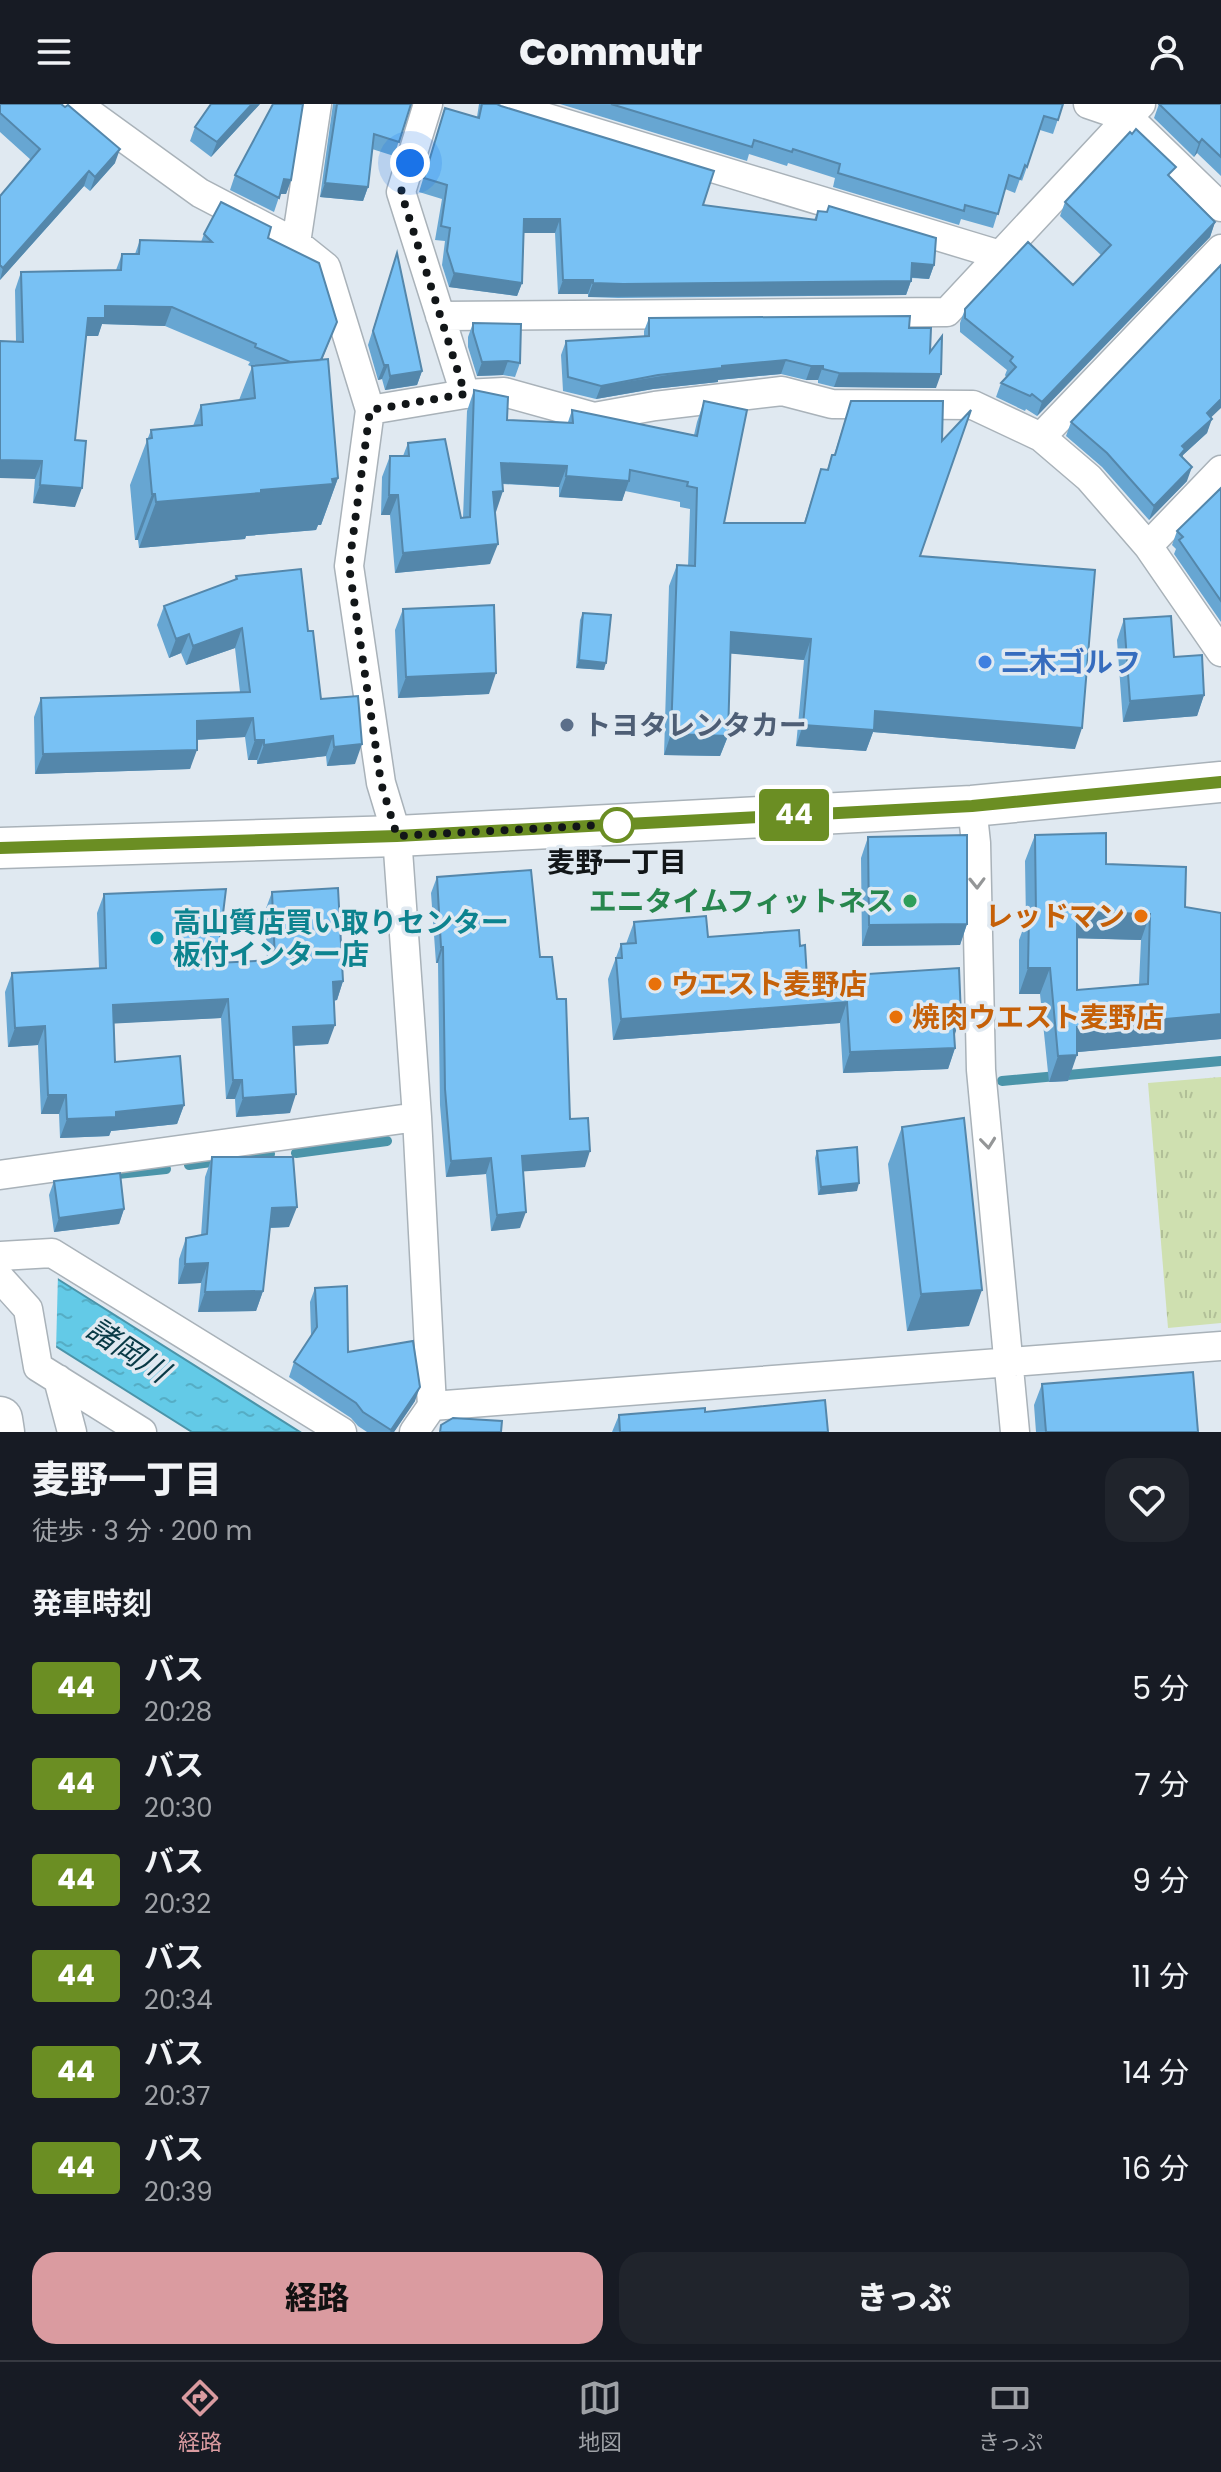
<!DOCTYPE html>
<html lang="ja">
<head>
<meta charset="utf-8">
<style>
	body { margin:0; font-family:Poppins,"Noto Sans JP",sans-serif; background:#20242c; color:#f1f3f6; height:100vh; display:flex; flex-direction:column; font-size:30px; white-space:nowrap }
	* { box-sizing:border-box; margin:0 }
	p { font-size:26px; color:#9ea1a6 }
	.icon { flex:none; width:44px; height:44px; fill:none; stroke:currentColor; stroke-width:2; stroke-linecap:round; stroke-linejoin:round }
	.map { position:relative; height:1328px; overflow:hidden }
	.sheet { display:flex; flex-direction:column; background:#171b24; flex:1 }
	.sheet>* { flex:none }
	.badge { padding:0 16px; border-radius:6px; font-size:28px; line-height:52px }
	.you { position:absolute; width:40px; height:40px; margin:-20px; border:6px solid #fff; border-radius:50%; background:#1a73e8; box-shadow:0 0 0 12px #1a73e833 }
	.map>.badge { position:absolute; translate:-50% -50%; box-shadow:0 0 0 4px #fff }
	h2 { padding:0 32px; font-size:30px; line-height:72px }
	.round { display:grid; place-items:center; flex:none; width:84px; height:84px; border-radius:24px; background:#20242c }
	.head { display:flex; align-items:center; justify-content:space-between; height:136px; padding:0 32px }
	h1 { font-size:38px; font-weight:800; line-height:60px }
	.action { display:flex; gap:16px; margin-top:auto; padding:16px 32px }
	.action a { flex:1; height:92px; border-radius:24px; background:#da9ba0; color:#111; font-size:32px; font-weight:800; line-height:92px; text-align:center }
	.action a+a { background:#20242c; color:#f1f3f6 }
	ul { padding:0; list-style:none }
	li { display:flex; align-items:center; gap:24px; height:96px; padding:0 32px }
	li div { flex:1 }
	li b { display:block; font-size:30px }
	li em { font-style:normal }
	li .badge { min-width:88px; font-weight:700; text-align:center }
	header { display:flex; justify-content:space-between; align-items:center; height:104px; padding:0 32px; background:#171b24; font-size:36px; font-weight:800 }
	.menu { display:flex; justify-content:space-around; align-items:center; height:112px; border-top:2px solid #363941; background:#171b24; font-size:22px; color:#9ea1a6 }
	.menu a { display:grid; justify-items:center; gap:4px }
	.menu .current { color:#da9ba0 }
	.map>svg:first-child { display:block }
	.park { fill:url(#park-tufts) }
	.water { fill:url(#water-ripples); stroke:#4b94a9; stroke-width:2 }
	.pier { fill:#e0e9f1 }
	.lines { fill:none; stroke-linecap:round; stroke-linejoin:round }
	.stream { stroke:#4b94a9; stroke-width:10 }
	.street-casing { stroke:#a9b2b9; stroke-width:31 }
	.secondary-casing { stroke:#a9b2b9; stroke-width:43 }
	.highway-casing { stroke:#a9b2b9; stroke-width:47 }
	.street { stroke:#fff; stroke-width:28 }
	.secondary { stroke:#fff; stroke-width:40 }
	.highway { stroke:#fff; stroke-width:44 }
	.wall { fill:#67a6d2; fill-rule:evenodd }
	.shaded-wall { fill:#5487ab }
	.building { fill:#78c1f4; stroke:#5487ab; stroke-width:2; fill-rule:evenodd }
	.oneway { stroke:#949697 }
	.line-casing { stroke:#fff; stroke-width:18 }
	.line { stroke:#6b8e23; stroke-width:12 }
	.walk { stroke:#121618; stroke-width:8; stroke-dasharray:0 14.4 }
	.shop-dot { fill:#3f7fe0; stroke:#e0e9f1; stroke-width:3 }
	.service-dot { fill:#5c6f8a; stroke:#e0e9f1; stroke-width:3 }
	.stop-dot { fill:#fff; stroke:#6b8e23; stroke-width:4 }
	.leisure-dot { fill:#2e9e5b; stroke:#e0e9f1; stroke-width:3 }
	.food-dot { fill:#e8710a; stroke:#e0e9f1; stroke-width:3 }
	.culture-dot { fill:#0f9aa8; stroke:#e0e9f1; stroke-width:3 }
	.labels { text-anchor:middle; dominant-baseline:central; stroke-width:7; stroke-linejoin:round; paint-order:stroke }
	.shop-label { font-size:28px; font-weight:bold; fill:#366cbe; stroke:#e0e9f1; text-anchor:start }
	.service-label { font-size:28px; font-weight:bold; fill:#4e5e75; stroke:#e0e9f1; text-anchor:start }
	.stop-label { font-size:28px; font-weight:bold; fill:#121618; stroke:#e0e9f1 }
	.leisure-label { font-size:28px; font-weight:bold; fill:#27864d; stroke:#e0e9f1; text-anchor:end }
	.food-label { font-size:28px; font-weight:bold; fill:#c56008; stroke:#e0e9f1; text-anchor:start }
	.culture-label { font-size:28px; font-weight:bold; fill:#0d838f; stroke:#e0e9f1; text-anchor:start }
	.water-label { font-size:30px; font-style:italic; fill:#093a46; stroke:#e0e9f1 }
</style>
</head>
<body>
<header><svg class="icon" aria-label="menu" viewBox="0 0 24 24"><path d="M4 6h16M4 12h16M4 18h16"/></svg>Commutr<svg class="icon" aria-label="person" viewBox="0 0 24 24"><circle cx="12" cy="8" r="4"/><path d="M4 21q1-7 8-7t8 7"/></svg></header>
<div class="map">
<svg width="1221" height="1328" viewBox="0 0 1221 1328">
	<defs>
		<pattern id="park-tufts" width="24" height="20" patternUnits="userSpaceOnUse" patternTransform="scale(2)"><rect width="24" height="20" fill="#cfe0b0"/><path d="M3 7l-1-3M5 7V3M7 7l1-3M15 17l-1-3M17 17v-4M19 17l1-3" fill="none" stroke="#b1bf97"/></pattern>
		<pattern id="water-ripples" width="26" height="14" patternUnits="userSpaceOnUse" patternTransform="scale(2)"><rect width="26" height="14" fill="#63cae7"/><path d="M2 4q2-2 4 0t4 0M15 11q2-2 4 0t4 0" fill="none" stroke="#55adc5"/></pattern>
	</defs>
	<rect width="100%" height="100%" fill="#e0e9f1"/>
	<!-- park -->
	<path class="park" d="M1221 973V1219L1168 1224 1148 979Z"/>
	<!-- water -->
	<path class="water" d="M0 1136 56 1174 300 1328H192L0 1207Z"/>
	<!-- pier -->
	<path class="pier" d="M0 1132 58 1170 56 1247 0 1211Z"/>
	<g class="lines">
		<!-- stream -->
		<path class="stream" d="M1002 977 1221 957
			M296 1049 387 1037
			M189 1061 270 1050
			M108 1071 166 1065"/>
		<defs>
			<path id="street" d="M77 0 200 89 296 139
				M317 0 296 139 326 163 370 306 349 462 381 679 397 732 417 1013 432 1302 414 1328
				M428 0 401 88 465 290
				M501 0 1000 151
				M1088 0 1129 14 1221 103
				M440 212 947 208 1141 0
				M370 306 465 290 504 288 594 313 655 302 782 287 832 300 973 301 1041 333 1089 374 1148 442 1221 548
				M1041 333 1221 145
				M1148 442 1221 366
				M972 702 976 739 981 966 1015 1328
				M0 1071 417 1013
				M0 1152 52 1149 342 1328
				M0 1174 28 1205 38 1263 142 1328
				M58 1275 72 1328
				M432 1302 1221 1242"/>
			<path id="secondary" d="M0 744 397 732 972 702 1221 678"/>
			<path id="highway" d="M0 1315 2 1328"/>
		</defs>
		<!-- street casing -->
		<use href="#street" class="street-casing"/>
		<!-- secondary casing -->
		<use href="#secondary" class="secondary-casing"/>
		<!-- highway casing -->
		<use href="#highway" class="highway-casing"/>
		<!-- street -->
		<use href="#street" class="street"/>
		<!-- secondary -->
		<use href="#secondary" class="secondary"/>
		<!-- highway -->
		<use href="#highway" class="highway"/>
	</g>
	<!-- wall -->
	<path class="wall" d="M0 0 115 59 90 87 84 82 0 176V92L31 56 0 28Z
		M260 0 211 53 190 37 195 23Z
		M333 0H411L394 52 372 45 368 83 363 97 320 93Z
		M479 0H497L703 101 814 116 818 107 827 108 829 102 934 161 929 175 912 174 906 191 618 194 588 193V190H558L555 129H524L522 179 517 192 449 183 442 161 445 137 435 136 442 95 419 88 445 4 477 13Z
		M560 0H1063L1053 30 1040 26 1022 77 1020 75 1015 89 1005 85 993 124 961 115 959 121 833 83 835 74 788 59 787 62 749 50 747 57Z
		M1159 0H1221V72L1197 49 1194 53 1154 14Z
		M1132 30 1171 75 1215 118 1210 133 1037 312 1026 305 1025 307 996 293 1001 279 1006 273 1005 271 1007 266 960 228V219L965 205 1073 181 1101 151 1060 112 1065 98Z
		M235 71 291 76 286 90H280L274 108 230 86Z
		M204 130 268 134 337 218 322 256 338 374 321 421H318L316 426 246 432 245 435 139 444 138 436H135L130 381 151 326 193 322 201 301 239 296 252 263 248 261 250 258 165 222 102 220 98 232H86L75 336V403L33 399 35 375 16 237 15 186 21 168 116 166 122 150H135L140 136 201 138Z
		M397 149 422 267 417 281 385 286 382 275 378 276 368 241Z
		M649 214 909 224 936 284 834 283 818 279V276H806L781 270 718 276V278L653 285 596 295 563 287 561 251 566 237 644 233V227Z
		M473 219 520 259 515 273 503 271 477 272 468 243V233Z
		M474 286 507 316 568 318 572 306 694 331 697 318 704 297 724 419H804L821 365 827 366 832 351H834L851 297 920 452 1075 645 873 628 866 647 796 642 804 556 730 549 728 632 720 652 664 651 669 482 677 461 688 462 690 405 680 403V398L625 387 622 397 559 393V383L503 380 495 408 490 460 395 469 390 411H381L382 373 390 352H403L408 339 461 414H463L467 307Z
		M1211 314 1207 329 1183 351 1182 353 1187 377 1149 416 1102 363 1066 332 1071 318Z
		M1221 384V518L1174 450 1176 445 1172 441 1177 427Z
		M236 472 308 527 321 595 355 660 327 662 326 652 257 660V656H248L245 633 197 636 190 665 35 670 34 613 41 594 240 588 235 544 186 561 181 549 169 554 157 521 164 502 235 476Z
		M403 505 489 590 398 594 395 526Z
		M583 509 604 566 576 564 580 516Z
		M1124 515 1174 553 1204 591 1197 612 1123 618 1117 536Z
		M1035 731 1106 760 1185 803 1221 935 1077 948 1068 977 1049 978 1040 890H1019V836L1026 817 1025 757ZM1077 834 1141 836 1139 880 1077 886Z
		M868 733 967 820 960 841 862 842 861 754Z
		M437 773 540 853 570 1015 585 1063 523 1067 520 1124 491 1127 486 1070 446 1073 440 1001 438 859H436L431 789Z
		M272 788 343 877 337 896 334 897 328 940 294 942 290 1009 236 1013 235 995H226L221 914 114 919 115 958 184 1001 177 1020 111 1027 109 1032 60 1034 59 1010H41L38 941 8 943 5 888 12 869 99 864 97 809 104 790 217 859 267 856 265 807Z
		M634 818 708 833 800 842 807 874 954 931 955 944 948 965 843 969 840 919 613 936 608 875 621 840H626Z
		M902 1023 969 1222 907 1227 888 1060Z
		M817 1047 857 1087 818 1091 815 1054Z
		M212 1053 289 1123 270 1124 263 1187 256 1207 198 1208 201 1179 178 1180 179 1155 186 1134 201 1132 205 1073Z
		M54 1077 124 1105 119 1120 54 1128 49 1091Z
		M315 1184 348 1248 415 1297 394 1328H367L358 1322 351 1314 289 1273 294 1258 311 1232 310 1198Z
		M1042 1280 1198 1328H1036L1034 1301Z
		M705 1308 828 1328H612L619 1311Z"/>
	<!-- shaded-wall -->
	<path class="shaded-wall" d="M252 0H260L211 53 217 38Z
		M1202 35 1197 49 1194 53 1199 39Z
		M120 45 115 59 90 87 95 73Z
		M89 67 84 82 0 176 3 164Z
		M284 75 291 76 286 90H279Z
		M325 79 368 83 363 97 320 93Z
		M524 115H560L555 129H519Z
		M1215 118 1210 133 1037 312 1042 298Z
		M912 159 934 161 929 175 907 173Z
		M454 169 522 179 517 192 449 183Z
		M563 176H593L588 190H558Z
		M911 177 906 191 588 193 593 179Z
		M105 202 172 203 165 222 102 220 98 232H82L88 214Z
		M786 256 781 270 718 276V278L653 285 596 295 601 282 722 262Z
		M508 257 503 271 477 272 482 258Z
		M384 261H388L382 275 378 276Z
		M811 262H823L818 276H806Z
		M422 267 417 281 385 286 390 272Z
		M839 269 941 270 936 284 834 283Z
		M1221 295V304L1201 323 1207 309Z
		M1212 315 1207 329 1183 351 1180 359 1174 365 1182 342Z
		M0 356 42 357 35 375 0 374Z
		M501 359 567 362 559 383 494 379Z
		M1192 363 1187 377 1149 416 1154 402Z
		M566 372 629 377 622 397 559 393Z
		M338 374 321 421H318L316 426 246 432 245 435 139 444 156 398 261 386Z
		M40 381 82 384 75 403 33 399Z
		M503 387 496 408 486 409 493 388Z
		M152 390H155L138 436H135Z
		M389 391H398L390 411H381Z
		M498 440 490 460 395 469 403 449Z
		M242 524 235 544 186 561 193 542Z
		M731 528 811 535 804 556 724 549Z
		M189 530 181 549 169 554 176 535Z
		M579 556 606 559 604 566 576 564Z
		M496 569 489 590 398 594 406 573Z
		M1204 591 1197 612 1123 618 1130 597Z
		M875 607 1082 624 1075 645 873 628 866 647 796 642 803 621Z
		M253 614 245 633 190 636 197 617Z
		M671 630 728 632 720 652 664 651Z
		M333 632 326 652 257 660 264 641Z
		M255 636H264L257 656H248Z
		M362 640 355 660 327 662 334 643Z
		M197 646 190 665 35 670 43 650Z
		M1077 808 1150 810 1141 836 1067 834Z
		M967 820 960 841 862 842 869 821Z
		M441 843H443L438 859H436Z
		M1028 864H1050L1040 890H1019Z
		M343 877 337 896 326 897 333 878Z
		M228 895 221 914 106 920 113 901Z
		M847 898 840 919 613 936 621 915Z
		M1221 910V935L1068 949 1077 923Z
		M961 912 954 933 953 913Z
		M335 921 328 940 286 942 293 923Z
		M45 922 38 941 8 943 15 924Z
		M955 944 948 965 843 969 850 948Z
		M1077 951 1068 977 1049 978 1058 952Z
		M233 976H242L235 995H226Z
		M296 990 290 1009 236 1013 243 994Z
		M48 991H66L59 1010H41Z
		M184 1001 177 1020 111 1027 109 1032 60 1034 67 1015 116 1008Z
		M590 1047 585 1063 516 1068 522 1052Z
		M491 1054 486 1070 446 1073 451 1057Z
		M859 1079 857 1087 818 1091 821 1083Z
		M297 1103 289 1123 265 1124 272 1104Z
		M124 1105 119 1120 54 1128 59 1114Z
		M526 1108 520 1124 491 1127 497 1111Z
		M208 1159 201 1179 178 1180 185 1160Z
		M982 1186 969 1222 907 1227 921 1190Z
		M263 1187 256 1207 198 1208 205 1188Z
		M420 1283 415 1297 394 1328H390Z"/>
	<!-- building -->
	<path class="building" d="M0 0H61L65 3 68 1 120 45 95 73 89 67 3 164 0 161V92L40 45 0 9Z
		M211 0H252L217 38 195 23Z
		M273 0H303L291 76 284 75 279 94 235 71Z
		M337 0H411L399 38 374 30 368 83 325 79Z
		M482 0H497L501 2 714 67 703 101 816 116 818 107 827 108 829 102 936 134 934 161 912 159 911 177 623 180 593 179V176H563L560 115H524L522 179 454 169 447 147 450 124 441 122 447 81 424 74 445 4 479 14Z
		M611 0H1063L1058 16 1044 12 1027 63 1025 61 1020 75 1009 71 998 110 965 101 964 107 838 69 840 60 793 45 792 48 754 36 752 43Z
		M1159 0H1221V53L1202 35 1199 39Z
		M1136 25 1176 63 1168 71 1215 118 1042 298 1032 290 1030 292 1001 279 1016 263 1010 257 1013 253 965 214V205L1028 138 1073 181 1111 141 1065 98 1130 28 1132 30Z
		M221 98 271 123 268 134 319 159 337 218 321 256 290 258 255 243 256 240 172 203 105 202V214H88L75 336 86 337 82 384 40 381 42 357 0 356V237L23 238 21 168 121 166 122 150H139L140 136 212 138 204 130Z
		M397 149 422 267 390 272 388 261H384L373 227Z
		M1221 161V295L1207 309 1212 315 1182 342 1185 345 1180 351 1192 363 1154 402 1107 349 1071 318Z
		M910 212 909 224H931L930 248 942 232 941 270 839 269 823 265V262H811L786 256 722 262V264L658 271 601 282 568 273 566 237 649 232V214Z
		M473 219 521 220 520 259 508 257 482 258 473 228Z
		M328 255 338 374 332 375 333 380 261 386V389L156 398 155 390H152L147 335 152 334 151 326 202 321 201 301 255 294 252 262Z
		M474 286 508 293 507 316 573 319 572 306 697 332 704 297 747 306 724 419H805L821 365 828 366 832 351H835L851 297H943L942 337 971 306 920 452 1095 466 1082 624 875 607 874 626 803 621 811 535 731 528 728 632 671 630 677 461 695 462 697 384 687 382 688 378 630 366 629 377 566 372 567 362 501 359 503 387 493 388 498 440 403 449 398 391H389L390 352H409L408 339 445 335 461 414 470 413Z
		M1221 384V497L1179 436 1183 433 1177 427Z
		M301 465 308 527H313L321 595 358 592 362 640 334 643 333 632 264 641V636H255L253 614 197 617V646L43 650 41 594 250 588 242 524 193 542 189 530 176 535 164 502 237 475 236 472Z
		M494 501 496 569 406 573 403 505Z
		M583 509 611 511 606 559 579 556Z
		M1171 512 1174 553 1202 551 1204 591 1130 597 1124 515Z
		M1106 729V760L1186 763 1185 803 1221 809V910L1077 923V951L1058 952 1050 864H1028L1029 811H1036L1035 731ZM1077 808 1150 810 1148 880 1077 886Z
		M967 731V820L869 821 868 733Z
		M531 766 540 853H552L557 895H566L570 1015 588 1014 590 1047 522 1052 526 1108 497 1111 491 1054 451 1057 445 985 443 843H441L437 773Z
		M338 784 343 877 333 878 335 921 293 923 296 990 243 994 242 976H233L228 895 113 901 115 958 180 952 184 1001 116 1008V1013L67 1015 66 991H48L45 922 15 924 12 869 106 864 104 790 226 785 217 859 275 856 272 788Z
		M706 812 708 833 799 826 800 842 805 841 807 874 959 864 961 912 953 913 955 944 850 948 847 898 621 915 616 854H622L621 840 636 839 634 818Z
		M964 1014 982 1186 921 1190 902 1023Z
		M857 1043 859 1079 821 1083 817 1047Z
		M212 1053H293L297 1103 272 1104 263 1187 205 1188 208 1159 185 1160 186 1134 207 1130Z
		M120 1069 124 1105 59 1114 54 1077Z
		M347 1182 348 1248 413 1237 420 1283 391 1326 363 1308 356 1299 294 1258 317 1223 315 1184Z
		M1193 1268 1198 1328H1046L1042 1280Z
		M825 1296 828 1328H620L619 1311 705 1304V1308Z
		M453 1314 502 1317 501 1328H440L441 1321Z"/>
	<!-- one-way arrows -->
	<defs><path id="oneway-chevron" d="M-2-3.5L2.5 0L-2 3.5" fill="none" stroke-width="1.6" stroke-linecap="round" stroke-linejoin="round" transform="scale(2)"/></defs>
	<g class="oneway">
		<use href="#oneway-chevron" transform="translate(977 779) rotate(89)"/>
		<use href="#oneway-chevron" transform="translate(988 1039) rotate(84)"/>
	</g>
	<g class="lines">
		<defs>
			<path id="line" d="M0 744 397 732 972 702 1221 678"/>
		</defs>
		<!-- line casing -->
		<use href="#line" class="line-casing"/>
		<!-- line -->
		<use href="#line" class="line"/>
		<!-- walk -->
		<path class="walk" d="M410 59 401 88 465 290 370 306 349 462 381 679 397 732 621 720 617 721"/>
	</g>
	<!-- markers -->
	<circle class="shop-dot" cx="985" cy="558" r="8"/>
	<circle class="service-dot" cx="567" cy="621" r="8"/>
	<circle class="stop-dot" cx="617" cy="721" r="16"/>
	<circle class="leisure-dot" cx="910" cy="797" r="8"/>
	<g class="food-dot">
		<circle cx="1141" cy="812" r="8"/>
		<circle cx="655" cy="880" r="8"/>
		<circle cx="896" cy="913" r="8"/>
	</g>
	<circle class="culture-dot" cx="157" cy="834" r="8"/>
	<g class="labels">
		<!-- shop labels -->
		<g class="shop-label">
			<text x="1001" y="558">二木ゴルフ</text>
		</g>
		<!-- service labels -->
		<g class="service-label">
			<text x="583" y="621">トヨタレンタカー</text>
		</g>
		<!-- stop labels -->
		<g class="stop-label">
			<text x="617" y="758">麦野一丁目</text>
		</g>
		<!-- leisure labels -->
		<g class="leisure-label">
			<text x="894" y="797">エニタイムフィットネス</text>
		</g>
		<!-- food labels -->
		<g class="food-label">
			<text x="1125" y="812" text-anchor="end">レッドマン</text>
			<text x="671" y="880">ウエスト麦野店</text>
			<text x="912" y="913">焼肉ウエスト麦野店</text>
		</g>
		<!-- culture labels -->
		<g class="culture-label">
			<text x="173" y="818">高山質店買い取りセンター<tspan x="173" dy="32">板付インター店</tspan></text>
		</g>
		<!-- water labels -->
		<g class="water-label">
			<text transform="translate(128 1246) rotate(33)">諸岡川</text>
		</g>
	</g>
</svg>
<div class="you" style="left:410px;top:59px"></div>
<b class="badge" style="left:794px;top:711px;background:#6b8e23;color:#fff">44</b>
</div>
<section class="sheet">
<div class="head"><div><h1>麦野一丁目</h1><p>徒歩 · 3 分 · 200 m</p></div><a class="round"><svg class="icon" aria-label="heart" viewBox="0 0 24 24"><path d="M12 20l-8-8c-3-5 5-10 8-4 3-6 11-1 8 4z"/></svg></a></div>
<h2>発車時刻</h2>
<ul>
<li><span class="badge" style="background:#6b8e23;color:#fff">44</span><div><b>バス</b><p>20:28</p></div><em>5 分</em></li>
<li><span class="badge" style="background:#6b8e23;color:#fff">44</span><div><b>バス</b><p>20:30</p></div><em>7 分</em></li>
<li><span class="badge" style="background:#6b8e23;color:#fff">44</span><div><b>バス</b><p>20:32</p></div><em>9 分</em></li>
<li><span class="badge" style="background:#6b8e23;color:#fff">44</span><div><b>バス</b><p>20:34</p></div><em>11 分</em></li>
<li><span class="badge" style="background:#6b8e23;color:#fff">44</span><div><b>バス</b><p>20:37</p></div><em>14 分</em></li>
<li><span class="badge" style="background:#6b8e23;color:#fff">44</span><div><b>バス</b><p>20:39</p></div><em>16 分</em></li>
</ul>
<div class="action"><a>経路</a><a>きっぷ</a></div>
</section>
<nav class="menu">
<a class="current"><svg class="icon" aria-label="directions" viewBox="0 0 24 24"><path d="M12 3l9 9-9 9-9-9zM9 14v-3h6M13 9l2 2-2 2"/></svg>経路</a>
<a><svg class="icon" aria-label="map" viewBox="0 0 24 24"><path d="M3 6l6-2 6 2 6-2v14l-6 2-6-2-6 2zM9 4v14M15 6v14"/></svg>地図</a>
<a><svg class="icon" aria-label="tickets" viewBox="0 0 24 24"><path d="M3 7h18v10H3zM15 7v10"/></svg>きっぷ</a>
</nav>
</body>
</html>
